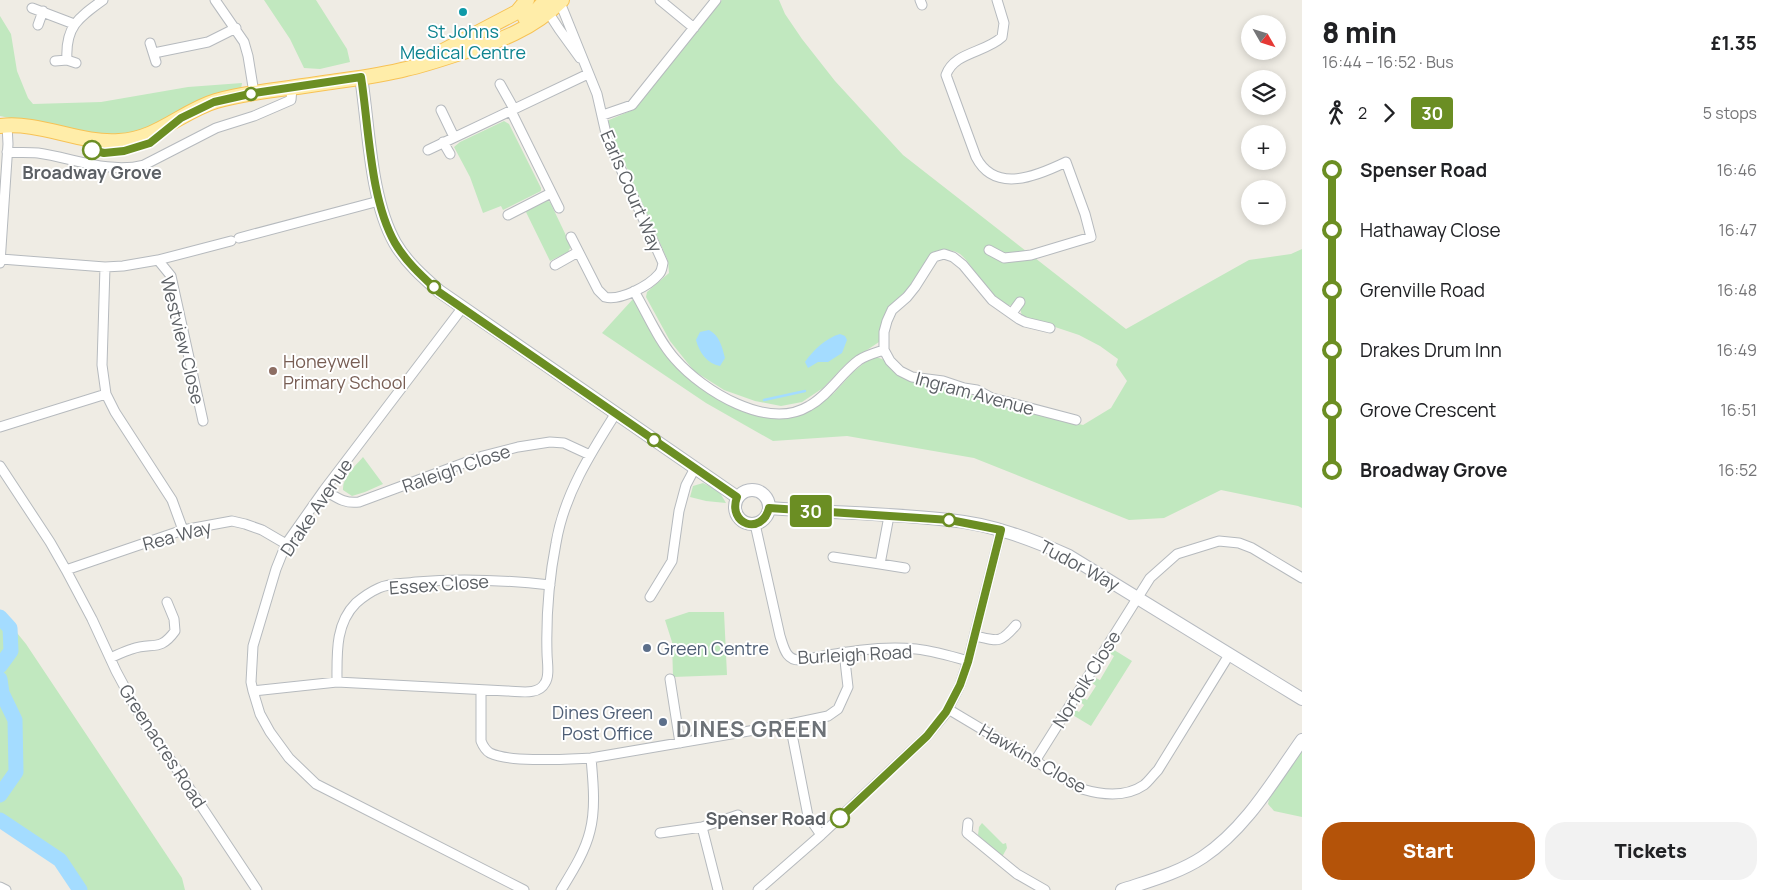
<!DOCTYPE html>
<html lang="en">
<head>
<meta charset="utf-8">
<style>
	body { margin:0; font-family:Manrope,sans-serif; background:#f2f2f2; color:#202124; height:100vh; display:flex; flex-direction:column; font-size:19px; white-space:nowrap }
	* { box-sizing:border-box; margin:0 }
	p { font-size:16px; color:#757577 }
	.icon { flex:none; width:28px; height:28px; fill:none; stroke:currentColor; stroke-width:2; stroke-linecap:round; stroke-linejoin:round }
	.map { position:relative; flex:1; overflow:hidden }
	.details { display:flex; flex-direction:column; background:#fff; width:475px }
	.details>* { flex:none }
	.badge { padding:0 10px; border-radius:4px; font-size:18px; line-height:32px }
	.needle { width:32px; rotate:129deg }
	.controls { position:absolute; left:1241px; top:15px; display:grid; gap:10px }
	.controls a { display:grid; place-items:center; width:45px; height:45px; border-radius:50%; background:#fff; box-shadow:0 2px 8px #0003; font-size:25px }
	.map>.badge { position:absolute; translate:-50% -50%; box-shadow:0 0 0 2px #fff }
	.legs { display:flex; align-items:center; gap:8px; height:55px; padding:0 20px; font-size:16px }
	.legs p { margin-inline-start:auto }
	.head { display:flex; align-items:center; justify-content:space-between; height:85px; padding:0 20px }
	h1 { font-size:28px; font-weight:800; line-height:38px }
	.button { display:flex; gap:10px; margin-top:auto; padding:10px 20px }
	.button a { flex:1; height:58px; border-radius:20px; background:#b45309; color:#fff; font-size:20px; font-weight:800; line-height:58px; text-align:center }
	.button a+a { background:#f2f2f2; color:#202124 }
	ul { padding:0 20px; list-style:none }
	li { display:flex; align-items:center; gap:18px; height:60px; font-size:19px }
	li i { display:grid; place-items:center; width:8px; height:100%; margin:0 6px; background:currentColor }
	li i::after { content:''; width:12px; height:12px; margin:-6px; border:4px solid; border-radius:50%; background:#fff }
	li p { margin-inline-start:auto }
	li:first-child i { background:linear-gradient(#0000 50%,currentColor 0) }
	li:last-child i { background:linear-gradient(currentColor 50%,#0000 0) }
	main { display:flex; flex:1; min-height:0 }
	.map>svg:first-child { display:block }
	.green { fill:#c1e8bf }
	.water { fill:#a4dcff }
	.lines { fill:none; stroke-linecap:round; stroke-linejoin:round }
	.stream { stroke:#a4dcff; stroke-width:2.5 }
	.river { stroke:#a4dcff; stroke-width:15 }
	.street-casing { stroke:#b6babe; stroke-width:11 }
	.secondary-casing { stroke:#b7bbc1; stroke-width:14 }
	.primary-casing { stroke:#f7c255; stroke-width:16 }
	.street { stroke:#fff; stroke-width:9 }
	.secondary { stroke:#fff; stroke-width:12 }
	.primary { stroke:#ffeda9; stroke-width:14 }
	.line-1-casing { stroke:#fff; stroke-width:11 }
	.line-1 { stroke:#6b8e23; stroke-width:8 }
	.culture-dot { fill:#0f9aa8; stroke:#fff; stroke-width:2 }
	.stop-1-dot { fill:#fff; stroke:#6b8e23; stroke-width:2.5 }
	.education-dot { fill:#8d6e63; stroke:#fff; stroke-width:2 }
	.service-dot { fill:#5c6f8a; stroke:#fff; stroke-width:2 }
	.labels { text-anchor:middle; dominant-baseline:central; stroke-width:4; stroke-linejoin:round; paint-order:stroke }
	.culture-label { font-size:18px; fill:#0d838f; stroke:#fff }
	.stop-label { font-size:18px; font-weight:bold; fill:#5c6065; stroke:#fff }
	.street-label { font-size:18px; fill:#5c6065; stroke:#fff }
	.education-label { font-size:18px; fill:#785e54; stroke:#fff; text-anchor:start }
	.service-label { font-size:18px; fill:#4e5e75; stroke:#fff; text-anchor:start }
	.district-label { font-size:22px; font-weight:bold; letter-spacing:1px; fill:#6d7277; stroke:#fff }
</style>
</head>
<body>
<main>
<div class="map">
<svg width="1302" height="890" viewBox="0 0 1302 890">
	<rect width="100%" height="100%" fill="#efece4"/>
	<!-- green -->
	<path class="green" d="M264 0H316L347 49 350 62 320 69 304 68 290 39Z
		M722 0H779L785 14 802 39 835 81 903 155 1126 329 1249 260 1291 254 1302 249V508L1298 506 1221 490 1164 518 1129 520 974 458 847 436 773 441 706 403 602 333 633 299 667 354 727 402 753 414 775 418 795 417 810 411 834 393 853 372 868 360 876 357 885 360 893 370 905 376 947 385 964 394 980 397 989 403 1011 407 1083 425 1111 408 1127 381 1116 365 1118 359 1100 346 1079 335 1022 316 1020 308 1014 305C993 310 974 264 960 254 953 249 941 250 933 252L908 289 893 303 883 317 882 337 879 342 846 364 823 388 802 402 781 406 755 401 724 390 694 371 670 341 646 297 647 292 669 273 668 261 607 123 609 120 635 109Z
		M0 16 11 34 17 71 28 98 33 104 101 102 188 87 242 83 241 89 151 130 120 137 89 135 0 116Z
		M504 121 509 124 541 188V191L503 210 501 206 483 213 470 177 454 147 460 142Z
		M546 200 550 202 571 246 568 252 550 261 525 210Z
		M363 457 383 484 365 492 352 496 343 490C342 478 355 466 363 457Z
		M703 483 719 491 726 503 706 501 690 497 693 486Z
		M0 612 26 644 182 878 185 890H73L55 863 35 847 0 825Z
		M689 612H724L727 675 673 677 672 642 665 620Z
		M1111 648 1132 661 1091 726 1071 714 1074 709 1079 712 1084 705 1079 701 1082 697 1087 700 1096 686 1091 682 1094 677 1100 680 1114 656 1109 653Z
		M1302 750V817L1274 811 1268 804 1269 799Z
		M982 823 1003 844 1006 843 1007 848 1002 857 978 835 979 827Z"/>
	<!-- water -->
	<path class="water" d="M709 330C720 336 722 347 725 358L720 366C707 364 699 352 696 340L700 332Z
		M840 334 845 336 847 340 842 353 828 362H818L808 368 805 362C813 350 826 338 840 334Z"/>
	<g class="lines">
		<!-- stream -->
		<path class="stream" d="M764 400 805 391"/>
		<!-- river -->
		<path class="river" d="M0 617 10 628 11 651 0 666
			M0 679 2 693 15 720 16 772 0 795
			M0 820 60 860 80 890"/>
		<defs>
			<path id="street" d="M215 0 244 42 248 56 254 93
				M559 0 597 94 607 138 663 263C662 267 662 271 659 274 649 286 620 301 605 297L598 290 571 237
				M660 0 694 28
				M920 0 922 5
				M32 8 74 24
				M546 9 559 29 580 58
				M38 25 43 11
				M150 43 156 62
				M154 53 208 42 236 28
				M67 60C65 27 78 18 103 0
				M55 61 67 60 76 63
				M500 84 514 109
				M441 110 454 137
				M511 111 559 208
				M603 115 632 105 716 0
				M443 142 450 154
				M428 150 588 74
				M7 152C17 153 28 152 38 153 73 158 109 174 144 165L216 128 254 116 291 100 292 88
				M508 215 551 193
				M239 238 379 201
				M989 250 1004 258 1031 255 1091 237 1085 214 1066 162C1037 176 995 194 976 157L946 75C954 52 985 53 1002 37L1004 23 997 0
				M1 259 105 267 123 266 158 260 231 241
				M158 260 171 276 203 421
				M0 263 8 144 7 125
				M555 265 578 252
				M105 267 102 365 106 394 115 412 172 500 183 530
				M634 291C647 313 658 340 675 359 703 391 768 431 809 406 829 395 841 373 859 360 867 355 875 353 884 350
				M463 307 324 490 286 544 276 569 253 646 251 682 253 691 260 714 270 732 289 758 316 784 524 890
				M1012 313 1020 302
				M1050 328 1025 322 1019 319 992 300 963 265 953 257 944 254 934 257 915 287 907 297 892 310 887 321 884 332V350L890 361 900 371 912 377 943 381 964 388 977 390 992 398 1076 420
				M0 427 106 394
				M0 466 50 542 66 570 92 619 116 671 145 725 172 762 257 890
				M324 490C336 497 344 504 359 502L483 456 518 447 550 442 564 443 590 455
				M889 516 880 564 905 568
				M755 524 780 636C784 648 786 661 801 660 838 653 878 645 916 649 934 651 951 656 968 661
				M833 557 880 564
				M66 570 183 530 232 521 245 524 262 530 286 544
				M650 597 672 561 679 511 686 485 695 468
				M975 636C998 641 1000 644 1016 625
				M110 658C117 655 125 651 132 649 153 642 160 652 175 631L174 619 167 602
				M670 679 680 743
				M337 682C337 654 335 624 356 603 363 597 370 592 379 588 390 583 404 584 416 582 461 578 505 580 550 585
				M481 690V741C483 746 485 750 490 753 511 763 567 759 591 758L790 724 828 716 838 709 848 687 844 652
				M253 691 337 682 507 691C519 691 538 696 545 683 550 676 547 661 547 653 546 617 549 579 556 543 564 495 590 454 616 413
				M948 709 1082 789C1102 795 1125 798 1144 785 1149 781 1153 775 1158 770L1229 655
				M790 724 808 816 821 835
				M1035 761 1150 578 1177 554 1219 541 1239 543 1252 548 1302 578
				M968 823 967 833 1017 874 1045 890
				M660 833 702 827
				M0 887 6 890
				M561 890C572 872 585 852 590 831 596 808 593 781 591 758
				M718 890 702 827 738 815
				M758 890 821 835 927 736 946 713 960 685 968 661 1001 530"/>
			<path id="secondary" d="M361 77C369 128 370 199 395 243 406 262 423 277 439 291L737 497
				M735 507a17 17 0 1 1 34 0a17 17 0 1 1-34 0Z
				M769 508C829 513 889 513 949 520 991 524 1031 539 1069 556L1302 699
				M1122 890C1149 881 1179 873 1203 857 1246 828 1273 781 1302 740"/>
			<path id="primary" d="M525 18 535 12 546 0
				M437 54 517 12 527 0
				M0 126C40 121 79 144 119 141 158 139 182 111 216 101 251 91 288 89 324 83 351 79 379 76 406 69 424 65 442 59 460 53 498 42 533 29 562 0"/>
		</defs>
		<!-- street casing -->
		<use href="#street" class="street-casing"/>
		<!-- secondary casing -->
		<use href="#secondary" class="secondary-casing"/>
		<!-- primary casing -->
		<use href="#primary" class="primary-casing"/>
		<!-- street -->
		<use href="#street" class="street"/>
		<!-- secondary -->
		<use href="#secondary" class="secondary"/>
		<!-- primary -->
		<use href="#primary" class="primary"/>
	</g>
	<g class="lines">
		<defs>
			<path id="line-1" d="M92 150 104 153 124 151 150 143 181 118 214 102 254 93 361 77C369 128 370 199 395 243 406 262 423 277 439 292L737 497C727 525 762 536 769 508L950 520 1001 530 968 662 960 685 946 712 927 736 840 818"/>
		</defs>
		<!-- line-1 casing -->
		<use href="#line-1" class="line-1-casing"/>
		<!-- line-1 -->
		<use href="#line-1" class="line-1"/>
	</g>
	<!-- markers -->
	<circle class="culture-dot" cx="463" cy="12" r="5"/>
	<g class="stop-1-dot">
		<circle cx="251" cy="94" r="6"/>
		<circle cx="92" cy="150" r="9"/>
		<circle cx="434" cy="287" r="6"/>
		<circle cx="654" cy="440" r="6"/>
		<circle cx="949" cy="520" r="6"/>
		<circle cx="840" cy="818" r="9"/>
	</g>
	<circle class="education-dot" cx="273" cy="371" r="5"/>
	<g class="service-dot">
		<circle cx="647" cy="648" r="5"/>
		<circle cx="663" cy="722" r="5"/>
	</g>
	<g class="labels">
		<!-- culture labels -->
		<g class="culture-label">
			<text x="463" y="31">St Johns<tspan x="463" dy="21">Medical Centre</tspan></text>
		</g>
		<!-- stop labels -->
		<g class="stop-label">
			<text x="92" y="172">Broadway Grove</text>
			<text x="826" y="818" text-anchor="end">Spenser Road</text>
		</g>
		<!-- street labels -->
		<g class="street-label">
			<text transform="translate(632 191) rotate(67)">Earls Court Way</text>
			<text transform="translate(183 340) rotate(76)">Westview Close</text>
			<text transform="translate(975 393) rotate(15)">Ingram Avenue</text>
			<text transform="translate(456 468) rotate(-19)">Raleigh Close</text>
			<text transform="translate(316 507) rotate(-56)">Drake Avenue</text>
			<text transform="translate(177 535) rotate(-15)">Rea Way</text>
			<text transform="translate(1080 565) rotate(28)">Tudor Way</text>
			<text transform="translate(439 584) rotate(-4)">Essex Close</text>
			<text transform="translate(855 654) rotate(-3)">Burleigh Road</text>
			<text transform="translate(1086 679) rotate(-58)">Norfolk Close</text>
			<text transform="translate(163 746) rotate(57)">Greenacres Road</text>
			<text transform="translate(1033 758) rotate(30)">Hawkins Close</text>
		</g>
		<!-- education labels -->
		<g class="education-label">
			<text x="283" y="361">Honeywell<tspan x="283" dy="21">Primary School</tspan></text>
		</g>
		<!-- service labels -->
		<g class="service-label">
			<text x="657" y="648">Green Centre</text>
			<text x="653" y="712" text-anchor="end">Dines Green<tspan x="653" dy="21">Post Office</tspan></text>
		</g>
		<!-- district labels -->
		<g class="district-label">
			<text x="752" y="729">DINES GREEN</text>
		</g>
	</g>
</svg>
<div class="controls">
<a><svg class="needle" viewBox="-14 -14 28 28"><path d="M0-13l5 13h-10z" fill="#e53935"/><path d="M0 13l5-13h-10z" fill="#757577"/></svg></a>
<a><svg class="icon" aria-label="layers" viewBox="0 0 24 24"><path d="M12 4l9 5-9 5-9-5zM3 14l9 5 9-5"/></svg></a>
<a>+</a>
<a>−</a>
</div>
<b class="badge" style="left:811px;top:511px;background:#6b8e23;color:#fff">30</b>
</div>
<section class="details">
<div class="head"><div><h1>8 min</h1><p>16:44 – 16:52 · Bus</p></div><b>£1.35</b></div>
<div class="legs"><svg class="icon" aria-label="walk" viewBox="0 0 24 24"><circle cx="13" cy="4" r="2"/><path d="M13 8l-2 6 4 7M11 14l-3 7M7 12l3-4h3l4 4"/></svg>2<svg class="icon" aria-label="forward" viewBox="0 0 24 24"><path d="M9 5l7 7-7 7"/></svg><b class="badge" style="background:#6b8e23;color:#fff">30</b><p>5 stops</p></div>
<ul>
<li><i style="color:#6b8e23"></i><b>Spenser Road</b><p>16:46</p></li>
<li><i style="color:#6b8e23"></i><span>Hathaway Close</span><p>16:47</p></li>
<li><i style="color:#6b8e23"></i><span>Grenville Road</span><p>16:48</p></li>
<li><i style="color:#6b8e23"></i><span>Drakes Drum Inn</span><p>16:49</p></li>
<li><i style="color:#6b8e23"></i><span>Grove Crescent</span><p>16:51</p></li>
<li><i style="color:#6b8e23"></i><b>Broadway Grove</b><p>16:52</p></li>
</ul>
<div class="button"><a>Start</a><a>Tickets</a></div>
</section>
</main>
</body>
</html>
